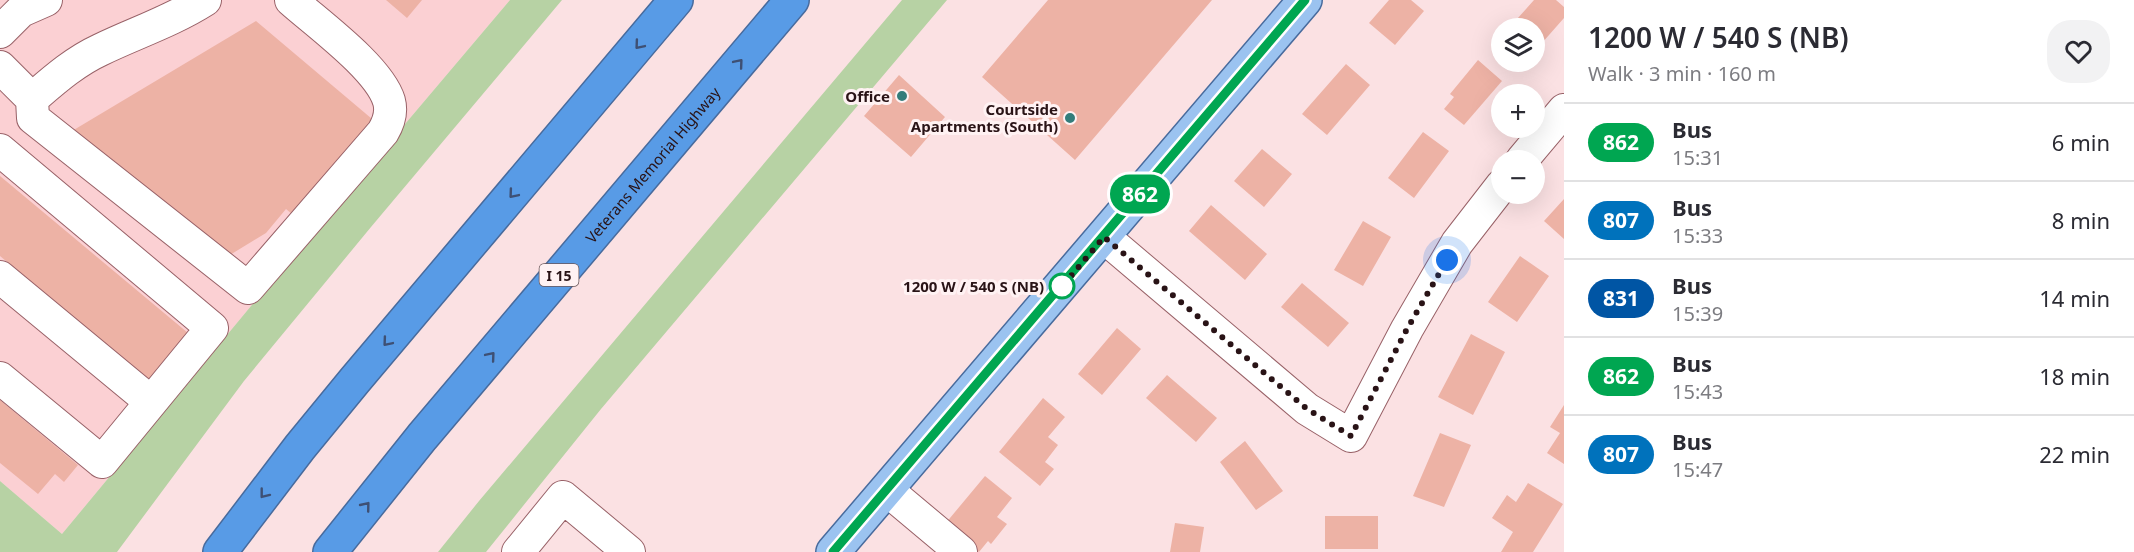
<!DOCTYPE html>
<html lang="en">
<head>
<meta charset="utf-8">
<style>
	body { margin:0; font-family:"Noto Sans",sans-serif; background:#f2f2f3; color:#2b2b33; height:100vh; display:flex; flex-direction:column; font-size:22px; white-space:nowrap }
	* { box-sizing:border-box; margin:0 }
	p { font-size:20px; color:#7c7c81 }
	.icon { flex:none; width:33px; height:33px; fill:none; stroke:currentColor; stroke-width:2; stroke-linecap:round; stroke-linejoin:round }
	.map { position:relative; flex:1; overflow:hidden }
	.panel { display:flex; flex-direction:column; background:#fff; width:570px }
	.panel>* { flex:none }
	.badge { padding:0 12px; border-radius:20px; font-size:21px; line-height:39px }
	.tools { position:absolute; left:1491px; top:18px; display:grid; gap:12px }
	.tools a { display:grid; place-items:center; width:54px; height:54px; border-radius:50%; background:#fff; box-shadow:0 6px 24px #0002; font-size:30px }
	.you { position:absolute; width:30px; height:30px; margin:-15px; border:4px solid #fff; border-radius:50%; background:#1a73e8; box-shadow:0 0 0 9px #1a73e833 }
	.map>.badge { position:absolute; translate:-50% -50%; box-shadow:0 0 0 3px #fff }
	.round { display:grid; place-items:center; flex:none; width:63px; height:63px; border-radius:24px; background:#f2f2f3 }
	.summary { display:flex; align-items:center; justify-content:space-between; height:102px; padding:0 24px }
	h1 { font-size:28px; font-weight:600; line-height:45px }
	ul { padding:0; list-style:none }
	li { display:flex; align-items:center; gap:18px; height:78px; padding:0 24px; border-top:2px solid #e1e1e2 }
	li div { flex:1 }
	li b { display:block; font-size:22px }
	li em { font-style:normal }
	li .badge { min-width:66px; font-weight:700; text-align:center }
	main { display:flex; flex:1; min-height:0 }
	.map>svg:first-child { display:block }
	.built { fill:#fbd0d3 }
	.green { fill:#b7d2a4 }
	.building { fill:#edb2a5 }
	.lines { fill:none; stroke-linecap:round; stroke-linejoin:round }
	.minor-casing { stroke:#986167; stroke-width:34 }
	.major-casing { stroke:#486b9d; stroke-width:36 }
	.highway-casing { stroke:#486b9d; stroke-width:36 }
	.minor { stroke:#fff; stroke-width:32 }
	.major { stroke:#9bc3f0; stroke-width:33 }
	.highway { stroke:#589be6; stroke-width:33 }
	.oneway { stroke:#3e5074 }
	.line-casing { stroke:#fff; stroke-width:14 }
	.line { stroke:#00a651; stroke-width:9 }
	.walk { stroke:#291316; stroke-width:6; stroke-dasharray:0 10.8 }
	.poi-dot { fill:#347d7b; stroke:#fff2f3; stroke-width:2 }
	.stop-dot { fill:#fff; stroke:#00a651; stroke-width:3 }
	.labels { text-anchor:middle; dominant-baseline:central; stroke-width:6; stroke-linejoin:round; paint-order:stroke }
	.shield { fill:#fff2f3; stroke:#695658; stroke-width:1.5 }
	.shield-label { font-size:14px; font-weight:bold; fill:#291316 }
	.poi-label { font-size:15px; font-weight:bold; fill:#291316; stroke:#fff2f3; text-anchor:end }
	.street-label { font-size:15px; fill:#291316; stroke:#fff2f3 }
	.stop-label { font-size:15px; font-weight:bold; fill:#291316; stroke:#fff2f3; text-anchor:end }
</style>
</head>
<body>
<main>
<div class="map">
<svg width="1564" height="552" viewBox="0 0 1564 552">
	<rect width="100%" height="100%" fill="#fbe1e3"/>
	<!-- built -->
	<path class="built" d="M0 0H510L251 306 62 534 0 481Z"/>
	<!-- green -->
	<path class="green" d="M510 0H562L371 227 244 381 117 552H0V481L62 534 251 306Z
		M902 0H947L601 409 486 552H438L479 501Z"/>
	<!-- building -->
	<path class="building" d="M386 0H422L407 18Z
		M1048 0H1212L1075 160 982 77Z
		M1389 0H1411L1424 11 1395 45 1369 23Z
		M1534 0H1556L1564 7V18L1534 52V28H1509Z
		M256 21 378 124 299 220 286 209 266 233 225 258 72 131Z
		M1478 60 1502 81 1464 125 1444 109 1454 97 1450 94Z
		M1346 64 1370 85 1327 135 1302 114Z
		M899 75 945 117 911 157 864 116Z
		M1423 132 1449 151 1414 198 1388 178Z
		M1262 149 1292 174 1264 207 1234 181Z
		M0 176 194 338 155 385 0 256Z
		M1564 199V239L1544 221Z
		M1211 205 1267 254 1245 280 1189 231Z
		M1363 221 1391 237 1363 286 1334 270Z
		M1520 256 1549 276 1517 322 1488 302Z
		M1302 283 1349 323 1328 347 1281 307Z
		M1117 328 1141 349 1102 395 1078 374Z
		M1471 334 1505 352 1473 415 1438 397Z
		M1167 375 1217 418 1196 442 1146 398Z
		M1043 398 1065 417 1048 437 1058 445 1045 462 1054 469 1040 486 999 452Z
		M0 400 78 465 64 482 55 474 38 494 0 463Z
		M1564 405V464L1547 453 1560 433 1550 427Z
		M1440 433 1471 445 1444 507 1413 496Z
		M1245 441 1283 491 1256 510 1220 462Z
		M985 476 1012 498 997 517 1007 524 991 544 988 541 979 552 945 524Z
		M1528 483 1563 504 1533 552H1501L1513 532 1492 518 1507 495 1516 502Z
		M1325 516H1378V549H1325Z
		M1175 523 1204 527 1200 552H1170Z"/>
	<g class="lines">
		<defs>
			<path id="minor" d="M0 32 21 11 46 0
				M0 67 32 99C53 81 74 62 100 50 135 33 172 21 205 0
				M32 99 33 118 248 288 383 132C389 122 392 112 389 101 379 68 318 24 291 0
				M0 150 212 328 102 462 0 378
				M1522 160 1564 110
				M1104 237 1307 409 1351 436 1407 329 1457 243 1502 185
				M0 277 151 402
				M887 490 961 552
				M518 552 563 497 629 552"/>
			<path id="major" d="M833 552 1305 0"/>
			<g id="highway">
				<path d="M220 552 300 447 355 380 676 0"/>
				<path id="s1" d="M330 552 422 437 792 0"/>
			</g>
		</defs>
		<!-- minor casing -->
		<use href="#minor" class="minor-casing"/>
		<!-- major casing -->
		<use href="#major" class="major-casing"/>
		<!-- highway casing -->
		<use href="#highway" class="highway-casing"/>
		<!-- minor -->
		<use href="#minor" class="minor"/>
		<!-- major -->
		<use href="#major" class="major"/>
		<!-- highway -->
		<use href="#highway" class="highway"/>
	</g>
	<!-- one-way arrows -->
	<defs><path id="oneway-chevron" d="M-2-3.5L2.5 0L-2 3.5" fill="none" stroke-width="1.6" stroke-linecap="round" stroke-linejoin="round" transform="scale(1.5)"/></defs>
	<g class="oneway">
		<use href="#oneway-chevron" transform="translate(639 45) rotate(130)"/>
		<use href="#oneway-chevron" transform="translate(739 63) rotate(-50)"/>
		<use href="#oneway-chevron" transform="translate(513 194) rotate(130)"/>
		<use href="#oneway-chevron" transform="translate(387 342) rotate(130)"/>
		<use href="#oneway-chevron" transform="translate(491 356) rotate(-50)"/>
		<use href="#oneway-chevron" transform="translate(264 494) rotate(128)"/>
		<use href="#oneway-chevron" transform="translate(366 506) rotate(-51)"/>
	</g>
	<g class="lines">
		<defs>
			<path id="line" d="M833 552 1305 0"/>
		</defs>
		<!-- line casing -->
		<use href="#line" class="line-casing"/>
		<!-- line -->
		<use href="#line" class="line"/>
		<!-- walk -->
		<path class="walk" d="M1062 286 1060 289 1104 237 1307 409 1351 436 1407 329 1447 260"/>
	</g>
	<!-- markers -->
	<g class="poi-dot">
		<circle cx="902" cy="96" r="6"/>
		<circle cx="1070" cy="118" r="6"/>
	</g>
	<circle class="stop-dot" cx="1062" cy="286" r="12"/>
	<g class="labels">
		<!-- shield labels -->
		<rect class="shield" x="539.5" y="264" width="39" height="22" rx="4.5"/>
		<g class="shield-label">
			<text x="559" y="275">I 15</text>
		</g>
		<!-- poi labels -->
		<g class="poi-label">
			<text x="890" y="96">Office</text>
			<text x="1058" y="109">Courtside<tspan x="1058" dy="17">Apartments (South)</tspan></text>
		</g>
		<!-- street labels -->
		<g class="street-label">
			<text stroke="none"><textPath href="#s1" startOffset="504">Veterans Memorial Highway</textPath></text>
		</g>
		<!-- stop labels -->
		<g class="stop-label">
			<text x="1044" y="286">1200 W / 540 S (NB)</text>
		</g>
	</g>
</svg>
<div class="tools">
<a><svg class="icon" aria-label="layers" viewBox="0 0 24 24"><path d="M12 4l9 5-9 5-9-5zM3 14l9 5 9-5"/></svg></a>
<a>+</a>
<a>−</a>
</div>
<div class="you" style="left:1447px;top:260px"></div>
<b class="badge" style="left:1140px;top:194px;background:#00a651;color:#fff">862</b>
</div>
<section class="panel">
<div class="summary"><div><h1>1200 W / 540 S (NB)</h1><p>Walk · 3 min · 160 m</p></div><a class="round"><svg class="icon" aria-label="heart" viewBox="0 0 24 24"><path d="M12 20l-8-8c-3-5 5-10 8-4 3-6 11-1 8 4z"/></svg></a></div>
<ul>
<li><span class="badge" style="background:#00a651;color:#fff">862</span><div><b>Bus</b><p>15:31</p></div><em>6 min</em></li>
<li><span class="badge" style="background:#0072bc;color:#fff">807</span><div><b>Bus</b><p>15:33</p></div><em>8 min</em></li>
<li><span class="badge" style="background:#0055a4;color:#fff">831</span><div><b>Bus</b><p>15:39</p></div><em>14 min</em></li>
<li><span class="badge" style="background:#00a651;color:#fff">862</span><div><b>Bus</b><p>15:43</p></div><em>18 min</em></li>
<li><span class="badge" style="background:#0072bc;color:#fff">807</span><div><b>Bus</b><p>15:47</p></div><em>22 min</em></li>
</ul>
</section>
</main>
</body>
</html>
